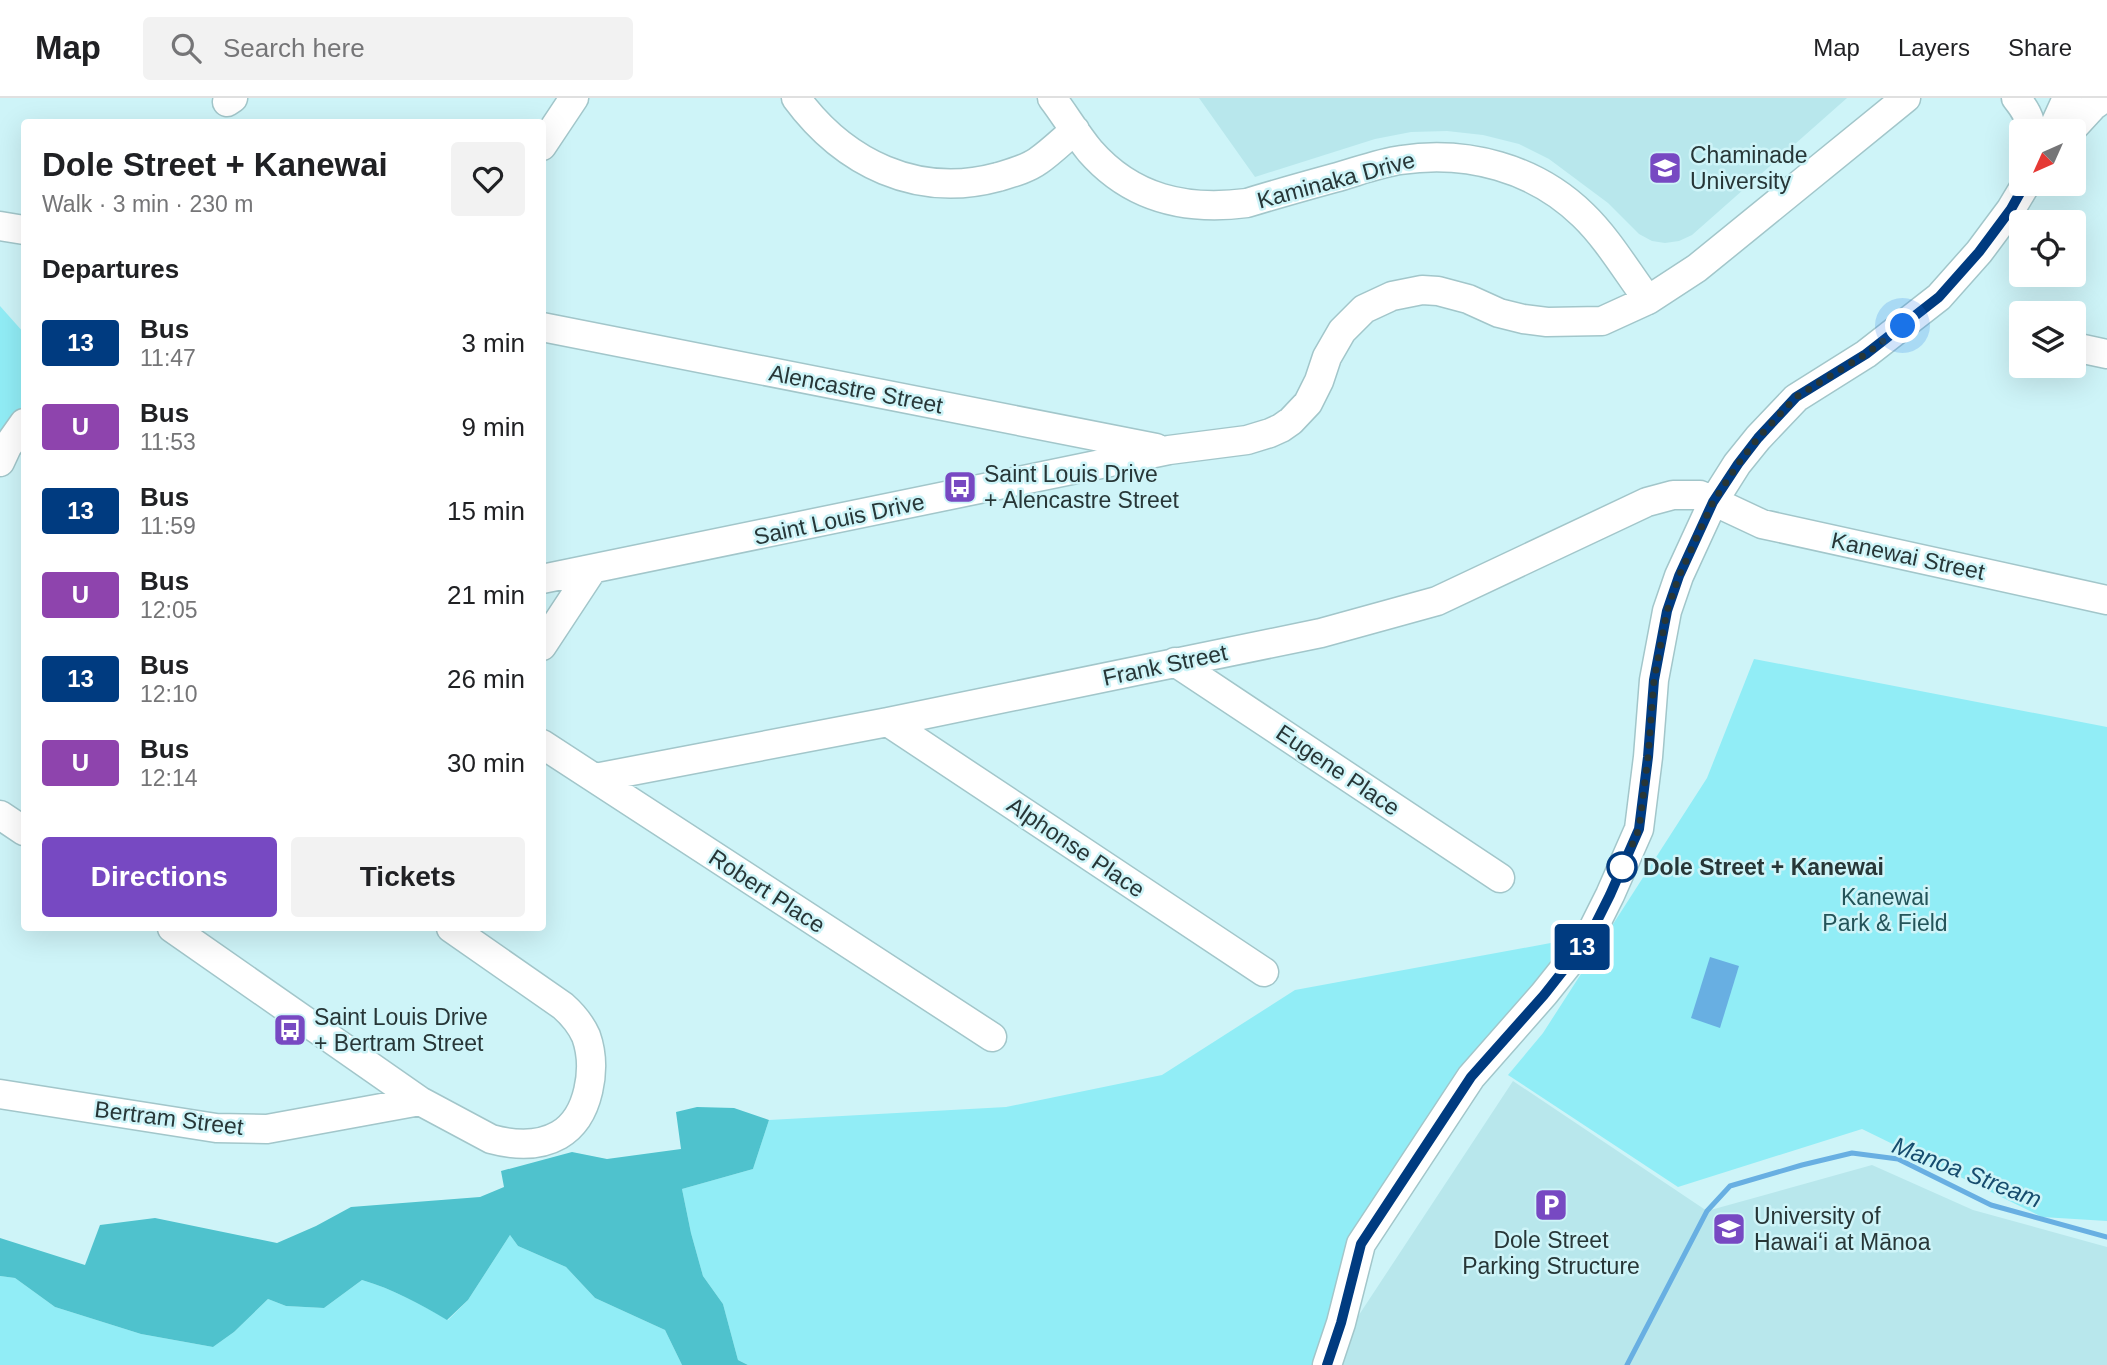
<!DOCTYPE html>
<html lang="en">
<head>
<meta charset="utf-8">
<style>
	body { margin:0; font-family:Helvetica,sans-serif; background:#f2f2f2; color:#202124; height:100vh; display:flex; flex-direction:column; font-size:26px; white-space:nowrap }
	* { box-sizing:border-box; margin:0 }
	p { font-size:23px; color:#757577 }
	.icon { flex:none; width:38px; height:38px; fill:none; stroke:currentColor; stroke-width:2; stroke-linecap:round; stroke-linejoin:round }
	.map { position:relative; flex:1; overflow:hidden }
	.side { position:absolute; left:21px; top:21px; width:525px; height:812px; display:flex; flex-direction:column; background:#fff; border-radius:7px; box-shadow:0 7px 28px #0002 }
	.side>* { flex:none }
	.badge { padding:0 14px; border-radius:5px; font-size:24px; line-height:46px }
	.needle { width:46px; rotate:225deg }
	.tools { position:absolute; left:2009px; top:21px; display:grid; gap:14px }
	.tools a { display:grid; place-items:center; width:77px; height:77px; border-radius:7px; background:#fff; box-shadow:0 7px 28px #0002; font-size:35px }
	.you { position:absolute; width:35px; height:35px; margin:-18px; border:5px solid #fff; border-radius:50%; background:#1a73e8; box-shadow:0 0 0 10px #1a73e833 }
	.map>.badge { position:absolute; translate:-50% -50%; box-shadow:0 0 0 4px #fff }
	h2 { padding:0 21px; font-size:26px; line-height:63px }
	.round { display:grid; place-items:center; flex:none; width:74px; height:74px; border-radius:7px; background:#f2f2f2 }
	.headline { display:flex; align-items:center; justify-content:space-between; height:119px; padding:0 21px }
	h1 { font-size:33px; font-weight:700; line-height:52px }
	.cta { display:flex; gap:14px; margin-top:auto; padding:14px 21px }
	.cta a { flex:1; height:80px; border-radius:7px; background:#7749c2; color:#fff; font-size:28px; font-weight:700; line-height:80px; text-align:center }
	.cta a+a { background:#f2f2f2; color:#202124 }
	ul { padding:0; list-style:none }
	li { display:flex; align-items:center; gap:21px; height:84px; padding:0 21px }
	li div { flex:1 }
	li b { display:block; font-size:26px }
	li em { font-style:normal }
	li .badge { min-width:77px; font-weight:700; text-align:center }
	header { display:flex; align-items:center; gap:42px; box-sizing:border-box; height:98px; padding:0 35px; background:#fff; border-bottom:2px solid #e0e0e0 }
	header strong { font-size:33px }
	nav { display:flex; gap:38px; margin-inline-start:auto; font-size:24px }
	.search { width:490px; height:63px; background:#f2f2f2; display:flex; align-items:center; gap:18px; box-sizing:border-box; padding:0 24px; border-radius:7px; color:#757577; font-size:26px }
	.map>svg:first-child { display:block }
	.built { fill:#b8e7ec }
	.green { fill:#91edf6 }
	.forest { fill:#4fc2cd }
	.water { fill:#68afe2 }
	.lines { fill:none; stroke-linecap:round; stroke-linejoin:round }
	.stream { stroke:#68afe2; stroke-width:5 }
	.minor-casing { stroke:#a2c6ca; stroke-width:31 }
	.minor { stroke:#fff; stroke-width:28 }
	.line-casing { stroke:#fff; stroke-width:16 }
	.line { stroke:#003b80; stroke-width:10 }
	.walk { stroke:#273637; stroke-width:7; stroke-dasharray:0 12.6 }
	.stop-dot { fill:#fff; stroke:#003b80; stroke-width:3.5 }
	.labels { text-anchor:middle; dominant-baseline:central; stroke-width:5; stroke-linejoin:round; paint-order:stroke }
	.poi-label { font-size:23px; fill:#273637; stroke:#cef4f8; text-anchor:start }
	.street-label { font-size:23px; fill:#273637; stroke:#cef4f8 }
	.stop-label { font-size:23px; font-weight:bold; fill:#273637; stroke:#cef4f8; text-anchor:start }
	.park-label { font-size:23px; fill:#235459; stroke:#cef4f8 }
	.water-label { font-size:24px; font-style:italic; fill:#164c6e; stroke:#cef4f8 }
</style>
</head>
<body>
<header>
<strong>Map</strong>
<div class="search"><svg class="icon" aria-label="search" viewBox="0 0 24 24"><circle cx="10" cy="10" r="6"/><path d="M15 15l6 6"/></svg>Search here</div>
<nav><a>Map</a><a>Layers</a><a>Share</a></nav>
</header>
<div class="map">
<svg width="2107" height="1267" viewBox="0 0 2107 1267">
	<rect width="100%" height="100%" fill="#cef4f8"/>
	<!-- built -->
	<path class="built" d="M1199 0H1847L1692 137 1679 143 1665 145 1652 143 1639 136 1608 105 1549 61 1519 46 1483 37 1447 33 1411 34 1375 41 1255 79Z
		M1513 983 1707 1113 1872 1067 1973 1112 2107 1149V1267H1326Z"/>
	<!-- green -->
	<path class="green" d="M0 208 24 235V309L0 340Z
		M1754 561 2107 629V1123L2042 1119 1862 1031 1678 1089 1508 977 1543 935 1707 680Z
		M1556 844 1544 896 1408 1072 1324 1267H748L738 1262 723 1206 703 1178 691 1135 682 1091 753 1071 769 1022 1006 1009 1162 977 1295 892Z
		M510 1137 518 1148 566 1169 595 1200 665 1232 682 1267H0V1178L15 1180 55 1209 141 1236 213 1249 234 1234 268 1201 286 1208 324 1210 362 1182C393 1191 420 1206 448 1222L468 1202Z"/>
	<!-- forest -->
	<path class="forest" d="M697 1009 734 1010 769 1022 753 1071 682 1091 691 1135 703 1178 723 1206 738 1262 748 1267H682L665 1232 595 1200 566 1169 518 1148 510 1137 468 1202 447 1222C420 1206 393 1191 362 1182L324 1210 286 1208 268 1201 234 1234 213 1249 141 1236 55 1209 15 1180 0 1178V1140L85 1167 100 1127 155 1120 277 1145 316 1128 351 1109 480 1099 504 1089 501 1073 572 1054 607 1061 681 1051 676 1014Z"/>
	<!-- water -->
	<path class="water" d="M1710 859 1739 868 1720 930 1691 920Z"/>
	<g class="lines">
		<!-- stream -->
		<path class="stream" d="M1627 1267 1707 1113 1730 1088 1802 1067 1852 1055 1898 1061 1991 1107 2107 1139"/>
		<defs>
			<path id="minor" d="M796 0C844 65 917 101 998 79 1011 75 1027 71 1038 63 1051 54 1063 42 1075 32
				M1052 0C1065 17 1076 36 1090 53 1132 101 1186 113 1247 105 1276 96 1305 88 1334 80 1356 74 1379 65 1401 62 1467 52 1535 70 1583 117 1608 141 1627 174 1648 202
				M2016 0C2024 10 2031 20 2031 33
				M227 4 233 0
				M2052 33 2067 0
				M2070 33 2093 8 2104 0
				M542 48 574 0
				M0 128 24 132
				M542 229 1156 350
				M2074 249 2107 256
				M0 364 7 349 24 325
				M542 481 1169 352 1247 342 1270 335 1281 330 1291 323 1308 305 1319 283 1327 259 1342 233 1364 211 1392 198 1422 192 1438 193 1468 201 1499 215 1523 221 1547 224 1602 223 1648 202 1697 170 1906 0
				M542 548 592 472
				M1175 564 1500 780
				M888 624 1264 874
				M542 646 992 939
				M595 680 888 624 1321 535 1437 503 1647 404 1673 397H1700L1762 426 2107 502
				M0 717 24 733
				M172 830 420 1003 491 1041C513 1047 538 1049 559 1037 590 1019 597 969 586 938 581 927 572 916 563 908L451 830
				M0 996 216 1030 267 1031 420 1003
				M1327 1267 1341 1225 1361 1146 1471 979 1544 896 1588 841 1610 797 1639 731 1648 659 1654 582 1667 513 1679 478 1713 404 1737 366 1758 340 1796 300 1866 256 1939 199 1979 154 2011 111 2026 86"/>
		</defs>
		<!-- minor casing -->
		<use href="#minor" class="minor-casing"/>
		<!-- minor -->
		<use href="#minor" class="minor"/>
	</g>
	<g class="lines">
		<defs>
			<path id="line" d="M1327 1267 1341 1225 1361 1146 1471 979 1544 897 1588 841 1610 797 1639 731 1648 659 1654 582 1667 513 1679 478 1713 404 1738 366 1758 340 1796 299 1866 256 1939 199 1979 154 2011 111 2025 86"/>
		</defs>
		<!-- line casing -->
		<use href="#line" class="line-casing"/>
		<!-- line -->
		<use href="#line" class="line"/>
		<!-- walk -->
		<path class="walk" d="M1622 769 1620 775 1639 731 1648 659 1654 582 1667 513 1679 478 1713 404 1738 366 1758 340 1796 299 1866 256 1903 228"/>
	</g>
	<!-- icons -->
	<defs>
		<symbol id="university-square" viewBox="-11 -11 22 22"><rect x="-9" y="-9" width="18" height="18" rx="4" fill="#7749c2" stroke="#cef4f8"/><path d="M0-5L7-2L0 1L-7-2ZM-4 1L0 2.5L4 1V4Q0 6-4 4Z" fill="#fff"/></symbol>
		<symbol id="bus-square" viewBox="-11 -11 22 22"><rect x="-9" y="-9" width="18" height="18" rx="4" fill="#7749c2" stroke="#cef4f8"/><path d="M-5-6H5V4H4V6H2V4H-2V6H-4V4H-5ZM-3.5-4V0h7V-4ZM-3.5 1.2v1.5H-2V1.2ZM2 1.2v1.5H3.5V1.2Z" fill="#fff"/></symbol>
		<symbol id="parking-square" viewBox="-11 -11 22 22"><rect x="-9" y="-9" width="18" height="18" rx="4" fill="#7749c2" stroke="#cef4f8"/><path d="M-3.5-5.5H1a3.5 3.5 0 0 1 0 7H-1V5.5H-3.5ZM-1-3.4V-.6H.8a1.4 1.4 0 0 0 0-2.8Z" fill="#fff"/></symbol>
	</defs>
	<g fill-rule="evenodd">
		<use href="#university-square" x="1646" y="51" width="38" height="38"/>
		<use href="#bus-square" x="941" y="370" width="38" height="38"/>
		<use href="#bus-square" x="271" y="913" width="38" height="38"/>
		<use href="#parking-square" x="1532" y="1088" width="38" height="38"/>
		<use href="#university-square" x="1710" y="1112" width="38" height="38"/>
	</g>
	<!-- markers -->
	<circle class="stop-dot" cx="1622" cy="769" r="14"/>
	<g class="labels">
		<!-- poi labels -->
		<g class="poi-label">
			<text x="1690" y="57">Chaminade<tspan x="1690" dy="26">University</tspan></text>
			<text x="984" y="376">Saint Louis Drive<tspan x="984" dy="26">+ Alencastre Street</tspan></text>
			<text x="314" y="919">Saint Louis Drive<tspan x="314" dy="26">+ Bertram Street</tspan></text>
			<text x="1754" y="1118">University of<tspan x="1754" dy="26">Hawaiʻi at Mānoa</tspan></text>
			<text x="1551" y="1142" text-anchor="middle">Dole Street<tspan x="1551" dy="26">Parking Structure</tspan></text>
		</g>
		<!-- street labels -->
		<g class="street-label">
			<text transform="translate(1336 82) rotate(-15)">Kaminaka Drive</text>
			<text transform="translate(856 291) rotate(11)">Alencastre Street</text>
			<text transform="translate(839 421) rotate(-12)">Saint Louis Drive</text>
			<text transform="translate(1908 458) rotate(12)">Kanewai Street</text>
			<text transform="translate(1165 567) rotate(-12)">Frank Street</text>
			<text transform="translate(1338 672) rotate(34)">Eugene Place</text>
			<text transform="translate(1076 749) rotate(34)">Alphonse Place</text>
			<text transform="translate(767 793) rotate(33)">Robert Place</text>
			<text transform="translate(169 1020) rotate(7)">Bertram Street</text>
		</g>
		<!-- stop labels -->
		<g class="stop-label">
			<text x="1643" y="769">Dole Street + Kanewai</text>
		</g>
		<!-- park labels -->
		<g class="park-label">
			<text x="1885" y="799">Kanewai<tspan x="1885" dy="26">Park &amp; Field</tspan></text>
		</g>
		<!-- water labels -->
		<g class="water-label">
			<text transform="translate(1967 1074) rotate(21)">Manoa Stream</text>
		</g>
	</g>
</svg>
<div class="tools">
<a><svg class="needle" viewBox="-14 -14 28 28"><path d="M0-13l5 13h-10z" fill="#e53935"/><path d="M0 13l5-13h-10z" fill="#757577"/></svg></a>
<a><svg class="icon" aria-label="locate" viewBox="0 0 24 24"><circle cx="12" cy="12" r="6"/><path d="M12 2v4M12 18v4M2 12h4M18 12h4"/></svg></a>
<a><svg class="icon" aria-label="layers" viewBox="0 0 24 24"><path d="M12 4l9 5-9 5-9-5zM3 14l9 5 9-5"/></svg></a>
</div>
<div class="you" style="left:1903px;top:228px"></div>
<b class="badge" style="left:1582px;top:849px;background:#003b80;color:#fff">13</b>
<section class="side">
<div class="headline"><div><h1>Dole Street + Kanewai</h1><p>Walk · 3 min · 230 m</p></div><a class="round"><svg class="icon" aria-label="heart" viewBox="0 0 24 24"><path d="M12 20l-8-8c-3-5 5-10 8-4 3-6 11-1 8 4z"/></svg></a></div>
<h2>Departures</h2>
<ul>
<li><span class="badge" style="background:#003b80;color:#fff">13</span><div><b>Bus</b><p>11:47</p></div><em>3 min</em></li>
<li><span class="badge" style="background:#8e44ad;color:#fff">U</span><div><b>Bus</b><p>11:53</p></div><em>9 min</em></li>
<li><span class="badge" style="background:#003b80;color:#fff">13</span><div><b>Bus</b><p>11:59</p></div><em>15 min</em></li>
<li><span class="badge" style="background:#8e44ad;color:#fff">U</span><div><b>Bus</b><p>12:05</p></div><em>21 min</em></li>
<li><span class="badge" style="background:#003b80;color:#fff">13</span><div><b>Bus</b><p>12:10</p></div><em>26 min</em></li>
<li><span class="badge" style="background:#8e44ad;color:#fff">U</span><div><b>Bus</b><p>12:14</p></div><em>30 min</em></li>
</ul>
<div class="cta"><a>Directions</a><a>Tickets</a></div>
</section>
</div>
</body>
</html>
